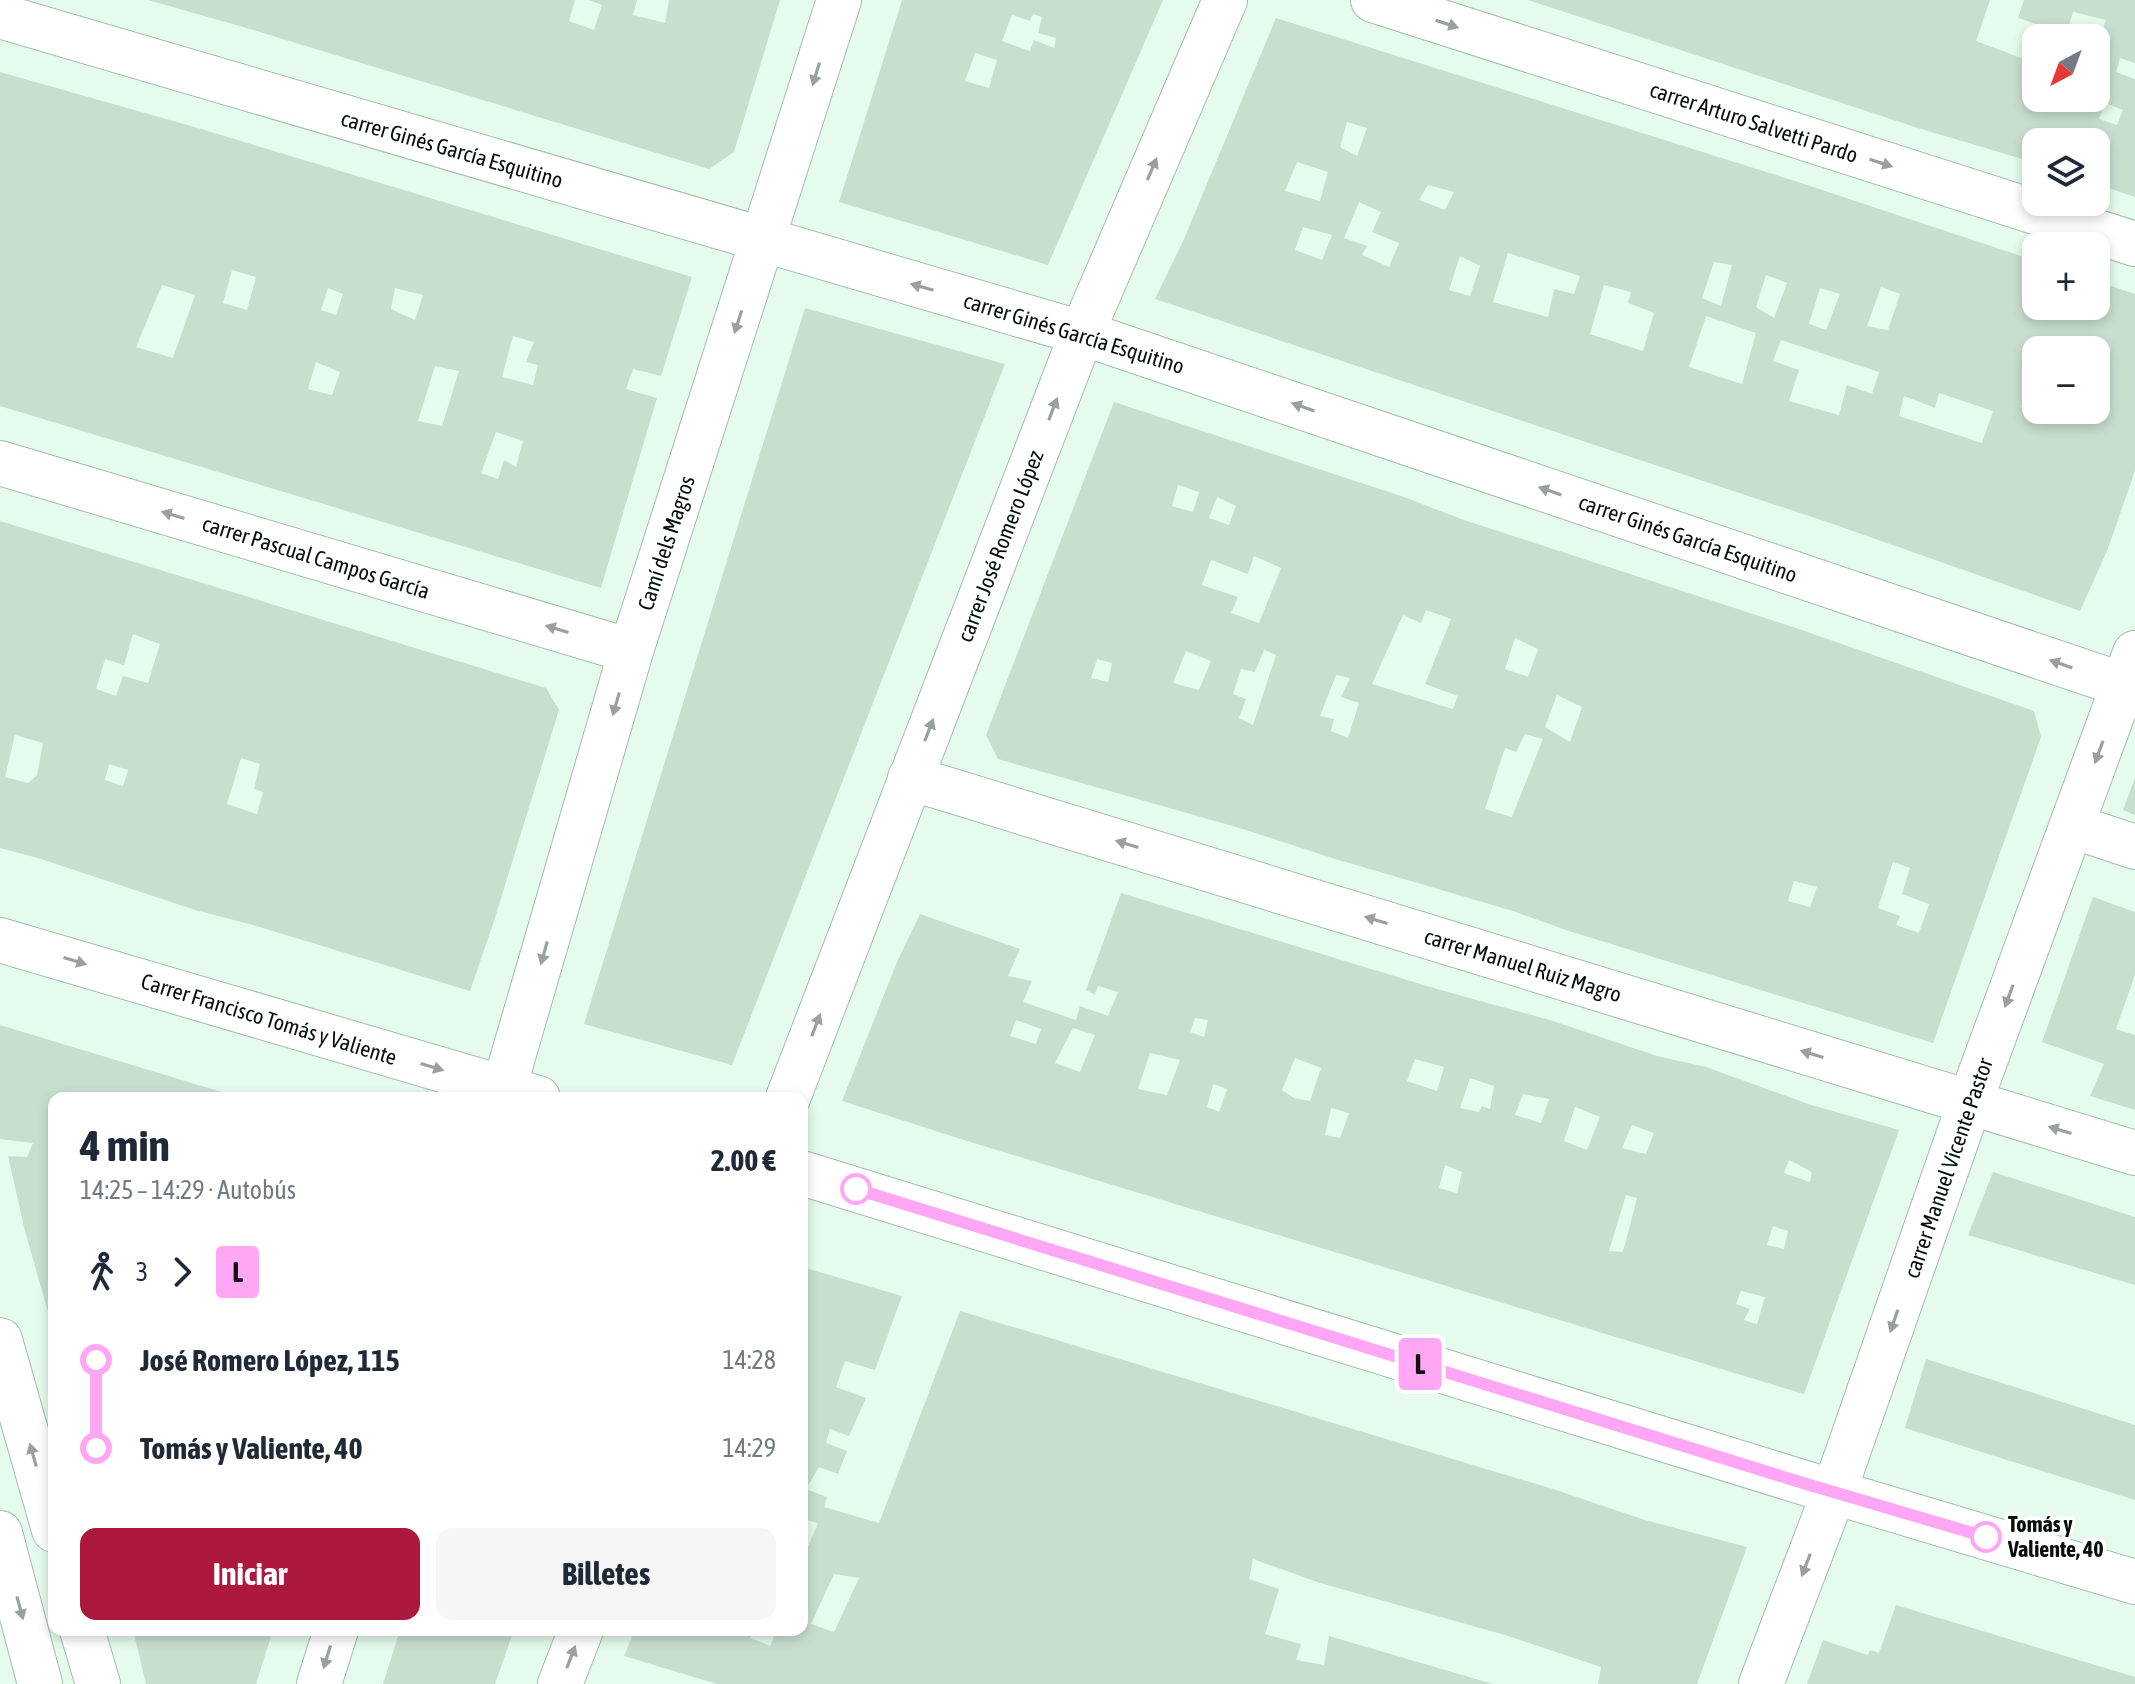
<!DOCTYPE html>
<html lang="es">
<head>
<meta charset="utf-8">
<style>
	body { margin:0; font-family:"Asap Condensed",sans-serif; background:#f6f6f7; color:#1f2937; height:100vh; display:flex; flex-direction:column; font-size:30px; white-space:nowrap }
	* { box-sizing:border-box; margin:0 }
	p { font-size:26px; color:#747a83 }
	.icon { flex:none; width:44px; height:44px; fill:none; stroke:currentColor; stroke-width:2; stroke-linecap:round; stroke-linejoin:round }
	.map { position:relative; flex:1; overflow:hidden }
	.panel { position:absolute; left:48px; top:1092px; width:760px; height:544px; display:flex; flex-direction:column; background:#fff; border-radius:16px; box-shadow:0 4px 12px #0003 }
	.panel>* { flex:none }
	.badge { padding:0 16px; border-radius:6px; font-size:28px; line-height:52px }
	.needle { width:52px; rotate:221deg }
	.tools { position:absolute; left:2022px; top:24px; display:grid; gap:16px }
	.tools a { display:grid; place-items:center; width:88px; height:88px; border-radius:16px; background:#fff; box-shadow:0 4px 12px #0003; font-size:40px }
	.map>.badge { position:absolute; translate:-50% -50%; box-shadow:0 0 0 4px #fff }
	.legs { display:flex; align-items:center; gap:12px; height:88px; padding:0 32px; font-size:26px }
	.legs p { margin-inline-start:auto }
	.headline { display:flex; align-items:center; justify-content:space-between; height:136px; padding:0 32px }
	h1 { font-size:44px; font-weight:700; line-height:60px }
	.primary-button { display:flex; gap:16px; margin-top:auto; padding:16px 32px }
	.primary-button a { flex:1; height:92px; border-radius:16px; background:#ad183d; color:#fff; font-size:32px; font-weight:700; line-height:92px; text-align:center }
	.primary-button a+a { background:#f6f6f7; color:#1f2937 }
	ul { padding:0 32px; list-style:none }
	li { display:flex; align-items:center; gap:28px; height:88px; font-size:30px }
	li i { display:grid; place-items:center; width:12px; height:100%; margin:0 10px; background:currentColor }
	li i::after { content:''; width:20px; height:20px; margin:-10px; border:6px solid; border-radius:50%; background:#fff }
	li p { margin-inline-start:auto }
	li:first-child i { background:linear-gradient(#0000 50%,currentColor 0) }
	li:last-child i { background:linear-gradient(currentColor 50%,#0000 0) }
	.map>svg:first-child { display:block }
	.building { fill:#c8dfd0; fill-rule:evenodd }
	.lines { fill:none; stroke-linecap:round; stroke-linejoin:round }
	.street-casing { stroke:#a5bcae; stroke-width:46 }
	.secondary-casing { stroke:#a5bcae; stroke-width:46 }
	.street { stroke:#fff; stroke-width:44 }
	.secondary { stroke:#fff; stroke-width:44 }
	.oneway { fill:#9b9f9d }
	.line-1-casing { stroke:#fff; stroke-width:18 }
	.line-1 { stroke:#ffa7f5; stroke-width:12 }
	.stop-1-dot { fill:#fff; stroke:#ffa7f5; stroke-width:4 }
	.labels { text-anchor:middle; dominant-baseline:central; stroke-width:7; stroke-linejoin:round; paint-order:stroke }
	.street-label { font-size:22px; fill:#060e09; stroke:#fff }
	.stop-label { font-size:22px; font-weight:bold; fill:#060e09; stroke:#fff; text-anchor:start }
</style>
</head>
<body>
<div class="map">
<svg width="2135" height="1684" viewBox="0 0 2135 1684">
	<rect width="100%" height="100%" fill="#e4fbed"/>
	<!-- building -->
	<path class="building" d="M148 0H575L569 21 594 30 602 5 589 0H637L633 15 665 23 669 0H780L734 152 709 169 250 29Z
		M902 0H1163L1048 265 839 202ZM1033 14 1042 17 1038 33 1056 38 1054 48 1034 40 1030 51 1002 41 1012 15 1030 21ZM975 53 997 60 989 88 965 81Z
		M1528 0H1990L1976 41 2029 61 2036 44V98H2096V51L2106 20 2073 12 2065 38H2038L2042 26 2018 18 2024 0H2135V63L2120 58 2116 72 2135 79V197L2096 184V142H2036V163L1918 128ZM2105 103 2123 110 2117 125 2099 119Z
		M1276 18 1795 181 2036 261V306H2096V281L2135 294V471L2107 551 2080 611 1830 523 1155 299 1184 239ZM1347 122 1367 128 1357 156 1340 147ZM1297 162 1328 172 1320 201 1285 191ZM1428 185 1454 192 1445 210 1419 200ZM1359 202 1381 212 1372 232 1399 243 1389 267 1362 255 1367 246 1344 238ZM1303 227 1332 235 1322 260 1295 250ZM1508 253 1580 276 1574 294 1554 289 1548 317 1493 302ZM1460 256 1480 266 1470 296 1449 290ZM1714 262 1732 265 1721 306 1702 298ZM1766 275 1787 283 1774 318 1756 307ZM1604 285 1631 292 1628 303 1654 313 1643 351 1590 334ZM1881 287 1900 294 1888 330 1867 326ZM1820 288 1840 294 1826 330 1809 324ZM1706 316 1756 333 1742 384 1689 367ZM1781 340 1879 372 1872 394 1847 385 1839 415 1789 401 1799 370 1773 361ZM2036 350H2096V410H2051L2050 414 2021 407 2036 364ZM1939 393 1993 411 1982 443 1899 416 1904 396 1935 408Z
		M0 72 198 128 692 277 661 376 633 369 626 389 657 398 601 588 0 406ZM232 270 256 277 247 310 223 303ZM162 285 195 295 173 358 136 347ZM328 288 343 294 336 315 321 310ZM395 288 423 295 415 320 391 309ZM513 336 534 342 526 362 538 365 533 385 502 377ZM316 362 340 372 332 395 308 389ZM435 366 459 371 442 426 418 421ZM496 432 523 441 516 467 504 460 498 479 481 473Z
		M805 308 1005 364 732 1065 584 1024Z
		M1114 402 1404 497 1461 519 1796 628 2034 711 2041 737 1933 1043 1569 931 1513 911 1332 858 1243 829 998 759 986 735ZM1178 485 1199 492 1193 512 1172 506ZM1217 497 1236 506 1229 525 1209 518ZM1254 556 1281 568 1259 623 1231 613 1238 597 1202 585 1211 560 1248 574ZM1426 610 1451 619 1425 684 1458 696 1453 709 1372 684 1403 615 1421 623ZM1515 638 1538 649 1528 677 1505 669ZM1264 650 1276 655 1253 725 1239 718 1246 699 1233 694 1241 669 1255 672ZM1186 651 1211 661 1199 690 1173 683ZM1097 659 1112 663 1108 682 1091 678ZM1336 675 1350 678 1341 697 1359 703 1348 738 1331 731 1334 719 1320 716ZM1557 695 1582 707 1570 742 1545 727ZM1525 734 1543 739 1512 817 1485 809 1505 748 1516 752ZM1893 862 1910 868 1902 894 1929 904 1919 933 1896 925 1900 916 1878 908ZM1794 881 1817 887 1810 907 1788 901Z
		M0 521 546 688 559 710 494 921 470 991 253 925 195 910 38 858 0 848ZM133 634 160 644 148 683 123 676 116 696 96 689 105 659 124 665ZM15 735 43 743 37 775 28 783 5 777ZM241 758 260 764 254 789 263 792 257 814 227 804ZM109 764 128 770 123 786 105 780Z
		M2135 778V815L2123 810Z
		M1121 893 1437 989 1550 1020 1657 1056 1706 1067 1808 1104 1899 1130 1804 1394 967 1141 842 1101 897 962 920 914 1020 949 1008 976 1032 981 1023 1002 1076 1020 1080 1006 1108 1016 1118 992 1098 986 1095 995 1086 990ZM1195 1018 1208 1020 1204 1037 1190 1032ZM1016 1020 1041 1029 1036 1044 1010 1036ZM1073 1028 1095 1035 1080 1072 1055 1063ZM1150 1053 1180 1060 1167 1095 1138 1089ZM1295 1058 1321 1068 1310 1101 1294 1098 1282 1090ZM1415 1059 1444 1067 1437 1091 1407 1081ZM1470 1078 1494 1086 1490 1109 1482 1106 1479 1112 1460 1108ZM1213 1084 1227 1089 1219 1112 1207 1107ZM1523 1094 1549 1099 1541 1123 1515 1115ZM1575 1107 1600 1117 1587 1150 1564 1141ZM1331 1108 1349 1113 1340 1138 1325 1135ZM1632 1125 1654 1133 1646 1154 1622 1148ZM1789 1160 1812 1172 1810 1182 1784 1173ZM1445 1165 1462 1172 1457 1193 1439 1188ZM1626 1195 1637 1198 1623 1252 1609 1251ZM1773 1226 1788 1231 1784 1249 1767 1245ZM1741 1291 1765 1297 1757 1324 1744 1320 1750 1309 1736 1304Z
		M2093 897 2135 912V975L2116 1029 2135 1035V1110L2090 1096 2104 1064 2042 1042Z
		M0 1025 238 1097 54 1098V1333L25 1231 8 1156 27 1157 33 1143 0 1139Z
		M1993 1172 2135 1217V1285L1968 1235Z
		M802 1267 902 1296 875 1370 845 1361 836 1387 866 1398 849 1436 830 1429 826 1443 847 1451 838 1474 819 1467 806 1489 827 1497 824 1507 879 1523 960 1311 1553 1489 1645 1520 1747 1547 1697 1684H1598L1601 1667 1505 1635 1320 1583 1253 1559 1249 1579 1279 1589 1265 1634 1301 1644 1296 1660 1324 1665 1329 1636 1493 1684H717L624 1656 635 1630H754L750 1638 770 1646 777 1630H802V1547L807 1549 818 1523 802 1519ZM834 1574 859 1578 834 1632 811 1624Z
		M1926 1359 2135 1425V1500L1905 1428Z
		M1896 1605 2135 1677V1684H1807L1823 1640 1868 1655 1870 1650 1879 1653Z
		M133 1630H273L256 1684H146Z
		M400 1630H514L495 1684H383Z"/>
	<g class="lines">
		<defs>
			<path id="street" d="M1373 0 2135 244
				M0 16 1082 333 2135 689
				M0 463 631 651
				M910 778 2135 1153
				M2072 826 2135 847
				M0 940 538 1098
				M501 1098 631 651 839 0
				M788 1098 1082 333 1225 0
				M802 1173 1834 1492 2135 1582
				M319 1684 336 1630
				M560 1684 581 1630
				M1761 1684 1834 1492 1970 1102 2135 653"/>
			<path id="secondary" d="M0 1340 54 1530
				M0 1533 40 1684
				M82 1630 98 1684"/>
		</defs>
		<!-- street casing -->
		<use href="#street" class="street-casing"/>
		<!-- secondary casing -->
		<use href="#secondary" class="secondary-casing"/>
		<!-- street -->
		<use href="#street" class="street"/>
		<!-- secondary -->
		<use href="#secondary" class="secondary"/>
	</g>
	<!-- one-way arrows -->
	<defs><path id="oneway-solid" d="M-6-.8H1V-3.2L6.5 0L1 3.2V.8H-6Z" transform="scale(2)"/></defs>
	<g class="oneway">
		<use href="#oneway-solid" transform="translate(1447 24) rotate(18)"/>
		<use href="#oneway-solid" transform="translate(816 74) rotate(107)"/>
		<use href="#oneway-solid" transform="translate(1881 163) rotate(18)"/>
		<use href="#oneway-solid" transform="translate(1152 169) rotate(-67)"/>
		<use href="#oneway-solid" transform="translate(922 287) rotate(-164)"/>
		<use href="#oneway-solid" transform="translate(738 322) rotate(108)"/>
		<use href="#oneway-solid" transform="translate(1303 407) rotate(-161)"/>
		<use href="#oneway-solid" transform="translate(1053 409) rotate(-69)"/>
		<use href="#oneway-solid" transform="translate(1550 491) rotate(-161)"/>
		<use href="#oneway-solid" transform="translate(173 515) rotate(-163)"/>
		<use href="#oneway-solid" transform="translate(557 629) rotate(-163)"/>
		<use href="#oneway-solid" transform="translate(2061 664) rotate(-161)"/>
		<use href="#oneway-solid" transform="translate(616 704) rotate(106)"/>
		<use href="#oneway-solid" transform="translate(929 730) rotate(-69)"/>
		<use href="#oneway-solid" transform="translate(2099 752) rotate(110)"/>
		<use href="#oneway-solid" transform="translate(1127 844) rotate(-163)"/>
		<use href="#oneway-solid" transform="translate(1376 920) rotate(-163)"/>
		<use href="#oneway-solid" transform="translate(544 953) rotate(106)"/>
		<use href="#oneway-solid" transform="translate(75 961) rotate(17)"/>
		<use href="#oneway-solid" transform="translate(2009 996) rotate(110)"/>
		<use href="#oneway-solid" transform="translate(816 1025) rotate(-69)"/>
		<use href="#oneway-solid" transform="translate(1812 1054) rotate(-163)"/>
		<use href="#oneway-solid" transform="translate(432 1067) rotate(17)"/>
		<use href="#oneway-solid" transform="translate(2060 1130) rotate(-163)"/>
		<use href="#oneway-solid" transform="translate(1894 1321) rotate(109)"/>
		<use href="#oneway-solid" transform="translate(33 1455) rotate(-106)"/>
		<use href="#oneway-solid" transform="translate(1806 1565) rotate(111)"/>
		<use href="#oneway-solid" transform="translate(20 1608) rotate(75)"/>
		<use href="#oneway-solid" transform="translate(327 1657) rotate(107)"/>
		<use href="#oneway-solid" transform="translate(571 1657) rotate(-69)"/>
	</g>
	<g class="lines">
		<defs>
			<path id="line-1" d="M856 1189 1803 1483 1986 1537"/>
		</defs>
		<!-- line-1 casing -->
		<use href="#line-1" class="line-1-casing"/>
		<!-- line-1 -->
		<use href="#line-1" class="line-1"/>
	</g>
	<!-- markers -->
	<g class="stop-1-dot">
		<circle cx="856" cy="1189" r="14"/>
		<circle cx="1986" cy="1537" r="14"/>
	</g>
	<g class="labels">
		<!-- street labels -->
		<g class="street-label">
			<text transform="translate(1754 122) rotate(18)">carrer Arturo Salvetti Pardo</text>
			<text transform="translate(452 149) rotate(16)">carrer Ginés García Esquitino</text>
			<text transform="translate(1074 333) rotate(17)">carrer Ginés García Esquitino</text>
			<text transform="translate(1688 538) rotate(19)">carrer Ginés García Esquitino</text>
			<text transform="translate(666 543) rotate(-72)">Camí dels Magros</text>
			<text transform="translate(1000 546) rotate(-69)">carrer José Romero López</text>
			<text transform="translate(316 557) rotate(17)">carrer Pascual Campos García</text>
			<text transform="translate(1523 965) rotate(17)">carrer Manuel Ruiz Magro</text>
			<text transform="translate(269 1019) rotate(17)">Carrer Francisco Tomás y Valiente</text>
			<text transform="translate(1948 1168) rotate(-71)">carrer Manuel Vicente Pastor</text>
		</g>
		<!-- stop labels -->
		<g class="stop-label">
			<text x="2008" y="1524">Tomás y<tspan x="2008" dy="25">Valiente, 40</tspan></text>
		</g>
	</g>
</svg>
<div class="tools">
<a><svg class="needle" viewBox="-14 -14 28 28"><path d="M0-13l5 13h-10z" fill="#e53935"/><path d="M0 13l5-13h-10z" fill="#747a83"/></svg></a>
<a><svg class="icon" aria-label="layers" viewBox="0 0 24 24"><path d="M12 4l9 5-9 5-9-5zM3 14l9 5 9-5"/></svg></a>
<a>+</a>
<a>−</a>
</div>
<b class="badge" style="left:1420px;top:1364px;background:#ffa7f5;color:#111">L</b>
<section class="panel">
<div class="headline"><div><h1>4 min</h1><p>14:25 – 14:29 · Autobús</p></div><b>2.00 €</b></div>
<div class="legs"><svg class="icon" aria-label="walk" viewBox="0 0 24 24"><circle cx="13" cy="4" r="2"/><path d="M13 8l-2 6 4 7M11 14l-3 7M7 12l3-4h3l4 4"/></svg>3<svg class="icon" aria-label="forward" viewBox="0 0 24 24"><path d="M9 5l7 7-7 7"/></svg><b class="badge" style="background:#ffa7f5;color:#111">L</b></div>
<ul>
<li><i style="color:#ffa7f5"></i><b>José Romero López, 115</b><p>14:28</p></li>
<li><i style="color:#ffa7f5"></i><b>Tomás y Valiente, 40</b><p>14:29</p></li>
</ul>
<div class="primary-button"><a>Iniciar</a><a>Billetes</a></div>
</section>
</div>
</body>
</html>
